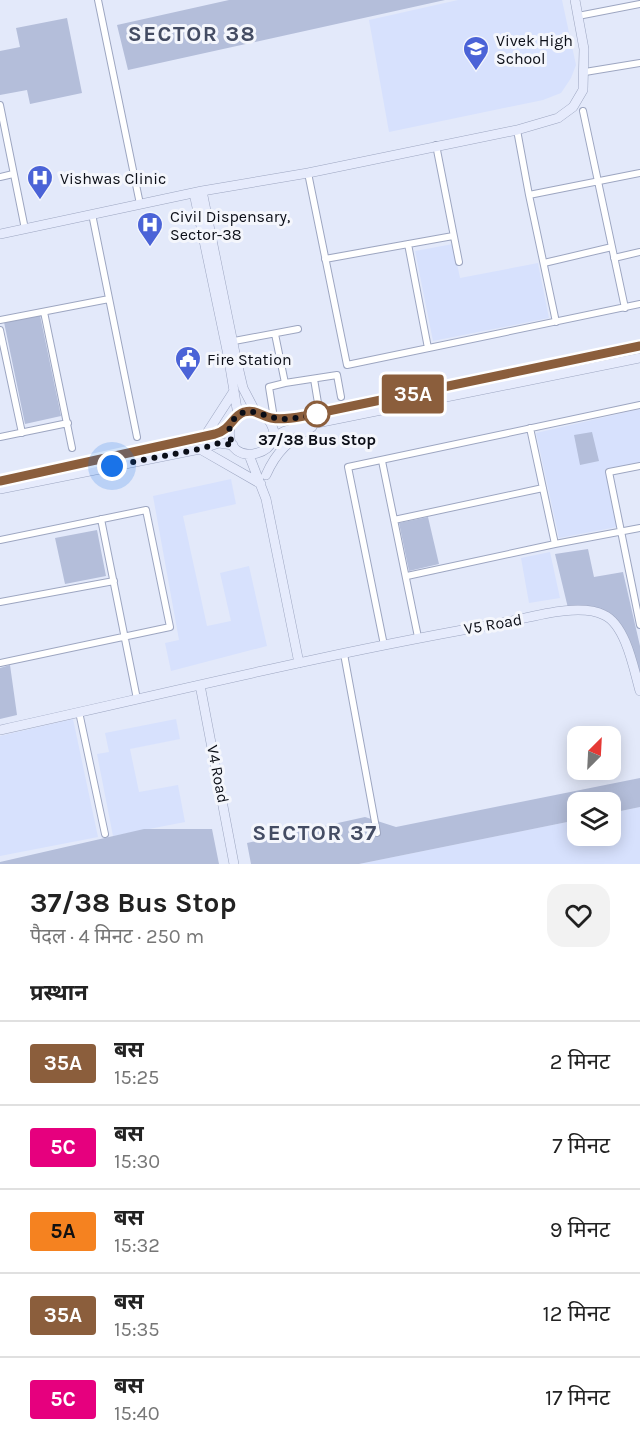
<!DOCTYPE html>
<html lang="hi">
<head>
<meta charset="utf-8">
<style>
	body { margin:0; font-family:Karla,"Noto Sans Devanagari",sans-serif; background:#f2f2f2; color:#222; height:100vh; display:flex; flex-direction:column; font-size:22px; white-space:nowrap }
	* { box-sizing:border-box; margin:0 }
	p { font-size:20px; color:#767676 }
	.icon { flex:none; width:33px; height:33px; fill:none; stroke:currentColor; stroke-width:2; stroke-linecap:round; stroke-linejoin:round }
	.map { position:relative; height:864px; overflow:hidden }
	.details { display:flex; flex-direction:column; background:#fff; flex:1 }
	.details>* { flex:none }
	.badge { padding:0 12px; border-radius:4px; font-size:21px; line-height:39px }
	.needle { width:39px; rotate:24deg }
	.buttons { position:absolute; left:567px; top:726px; display:grid; gap:12px }
	.buttons a { display:grid; place-items:center; width:54px; height:54px; border-radius:12px; background:#fff; box-shadow:0 3px 15px #0003; font-size:30px }
	.you { position:absolute; width:30px; height:30px; margin:-15px; border:4px solid #fff; border-radius:50%; background:#1a73e8; box-shadow:0 0 0 9px #1a73e833 }
	.map>.badge { position:absolute; translate:-50% -50%; box-shadow:0 0 0 3px #fff }
	h2 { padding:0 30px; font-size:22px; line-height:54px }
	.round { display:grid; place-items:center; flex:none; width:63px; height:63px; border-radius:18px; background:#f2f2f2 }
	.summary { display:flex; align-items:center; justify-content:space-between; height:102px; padding:0 30px }
	h1 { font-size:28px; font-weight:700; line-height:45px }
	ul { padding:0; list-style:none }
	li { display:flex; align-items:center; gap:18px; height:84px; padding:0 30px; border-top:2px solid #e0e0e0 }
	li div { flex:1 }
	li b { display:block; font-size:22px }
	li em { font-style:normal }
	li .badge { min-width:66px; font-weight:700; text-align:center }
	.map>svg:first-child { display:block }
	.built { fill:#d7e1fd }
	.green { fill:#b4beda }
	.lines { fill:none; stroke-linecap:round; stroke-linejoin:round }
	.street-casing { stroke:#9da6c1; stroke-width:8 }
	.secondary-casing { stroke:#9da6c1; stroke-width:10 }
	.street { stroke:#fff; stroke-width:6 }
	.secondary { stroke:#e6ebfc; stroke-width:9 }
	.line-casing { stroke:#fff; stroke-width:14 }
	.line { stroke:#8b5e3c; stroke-width:9 }
	.walk { stroke:#0b0e17; stroke-width:6; stroke-dasharray:0 10.8 }
	.stop-dot { fill:#fff; stroke:#8b5e3c; stroke-width:3 }
	.labels { text-anchor:middle; dominant-baseline:central; stroke-width:6; stroke-linejoin:round; paint-order:stroke }
	.poi-label { font-size:16px; fill:#0b0e17; stroke:#f4f6fc; text-anchor:start }
	.stop-label { font-size:16px; font-weight:bold; fill:#0b0e17; stroke:#f4f6fc }
	.street-label { font-size:16px; fill:#0b0e17; stroke:#f4f6fc }
	.district-label { font-size:22px; font-weight:bold; letter-spacing:1.5px; fill:#444c63; stroke:#f4f6fc }
</style>
</head>
<body>
<div class="map">
<svg width="640" height="864" viewBox="0 0 640 864">
	<rect width="100%" height="100%" fill="#e3e9fa"/>
	<!-- built -->
	<path class="built" d="M458 0H562L576 65 571 78 561 93 543 100 389 132 369 20Z
		M453 244 460 278 538 263 549 318 433 341 415 251Z
		M640 409V462L605 469 617 527 559 538 536 433Z
		M231 479 236 504 183 516 207 626 231 621 220 573 249 566 267 646 171 671 165 643 179 640 153 496Z
		M550 552 560 598 529 603 521 558Z
		M73 719 98 837 0 856V736Z
		M176 719 180 739 130 749 139 792 178 785 185 822 113 836 97 754 109 752 105 733Z
		M640 807V864H359L577 820 578 836H610L611 813Z"/>
	<!-- green -->
	<path class="green" d="M229 0H445L128 70 117 25Z
		M67 18 82 93 30 104 27 90 0 95V51L20 47 16 28Z
		M40 315 61 416 25 424 4 322Z
		M592 432 599 461 580 465 574 435Z
		M428 517 439 564 409 571 399 523Z
		M97 530 106 576 65 584 55 538Z
		M588 549 594 577 623 572 640 646V680C627 639 623 599 568 608L555 554Z
		M10 665 17 715 0 719V668Z
		M640 778V807L611 813 610 802H578L577 820 359 864H251L247 843 365 817 396 827Z
		M144 829H212L219 864H0V862Z"/>
	<g class="lines">
		<defs>
			<path id="street" d="M98 0 140 204
				M578 16 640 4
				M585 72 640 63
				M0 105 25 229
				M583 111 625 308
				M517 130 529 195 556 322
				M436 145 459 262
				M308 173 347 365 640 304
				M0 177 13 174
				M529 195 640 173
				M92 214 137 437
				M408 244 428 348
				M614 258 640 252
				M325 259 453 236
				M544 263 612 247
				M44 312 72 448
				M0 320 109 299
				M0 330 22 433
				M275 334 285 383 337 375 341 397
				M229 342 298 329
				M314 379 319 409
				M273 412 269 387 285 383
				M530 428 555 544
				M0 437 68 423
				M382 461 418 637
				M640 466 609 472 640 625
				M101 519 137 699
				M394 520 543 488
				M0 540 146 510 170 627 0 663
				M407 576 555 544 640 528
				M0 602 114 581
				M384 645 348 467 640 405
				M344 654 377 833
				M79 712 105 834"/>
			<path id="secondary" d="M202 191 236 358 243 388 255 411
				M194 193 228 355 238 415
				M0 234 202 191 308 173 517 130 558 118 573 107 583 90 584 49 575 0
				M230 427C222 474 298 453 266 417
				M205 436 234 391
				M273 437 285 431 302 426 640 358
				M200 449 261 484
				M249 455 266 499 299 663
				M266 475C277 450 289 441 312 427
				M0 481 215 434C232 429 231 416 244 412 256 409 261 416 271 418 283 420 293 418 305 416L640 346
				M0 489 200 449 219 443 233 445
				M200 685 234 864
				M0 730C167 693 333 652 502 623 529 618 578 602 604 615 626 625 634 670 640 691"/>
		</defs>
		<!-- street casing -->
		<use href="#street" class="street-casing"/>
		<!-- secondary casing -->
		<use href="#secondary" class="secondary-casing"/>
		<!-- street -->
		<use href="#street" class="street"/>
		<!-- secondary -->
		<use href="#secondary" class="secondary"/>
	</g>
	<g class="lines">
		<defs>
			<path id="line" d="M0 481 215 434C232 429 232 416 244 412 256 409 261 416 271 418 282 420 293 418 304 416L640 346"/>
		</defs>
		<!-- line casing -->
		<use href="#line" class="line-casing"/>
		<!-- line -->
		<use href="#line" class="line"/>
		<!-- walk -->
		<path class="walk" d="M112 466 200 449 219 443 233 445C230 438 227 430 232 422 246 400 266 420 284 419 297 419 310 415 322 413L317 414"/>
	</g>
	<!-- icons -->
	<defs>
		<symbol id="school-pin" viewBox="-11 -11 22 30"><path d="M0 17L-7.5 6A9.5 9.5 0 1 1 7.5 6Z" fill="#4b63d7" stroke="#f4f6fc"/><path d="M0-5L7-2L0 1L-7-2ZM-4 1L0 2.5L4 1V4Q0 6-4 4Z" fill="#fff"/></symbol>
		<symbol id="hospital-pin" viewBox="-11 -11 22 30"><path d="M0 17L-7.5 6A9.5 9.5 0 1 1 7.5 6Z" fill="#4b63d7" stroke="#f4f6fc"/><path d="M-5-5h3v3.5h4V-5h3V5h-3V1.5h-4V5h-3Z" fill="#fff"/></symbol>
		<symbol id="civic-pin" viewBox="-11 -11 22 30"><path d="M0 17L-7.5 6A9.5 9.5 0 1 1 7.5 6Z" fill="#4b63d7" stroke="#f4f6fc"/><path d="M-.6-6.5H3V-4.5H.6V-3L4-1V1h2V6H-6V1h2V-1L-.6-3ZM-1.2 2.5V6h2.4V2.5Z" fill="#fff"/></symbol>
	</defs>
	<g fill-rule="evenodd">
		<use href="#school-pin" x="461" y="34" width="30" height="40"/>
		<use href="#hospital-pin" x="25" y="163" width="30" height="40"/>
		<use href="#hospital-pin" x="135" y="210" width="30" height="40"/>
		<use href="#civic-pin" x="173" y="344" width="30" height="40"/>
	</g>
	<!-- markers -->
	<circle class="stop-dot" cx="317" cy="414" r="12"/>
	<g class="labels">
		<!-- poi labels -->
		<g class="poi-label">
			<text x="496" y="40">Vivek High<tspan x="496" dy="18">School</tspan></text>
			<text x="60" y="178">Vishwas Clinic</text>
			<text x="170" y="216">Civil Dispensary,<tspan x="170" dy="18">Sector-38</tspan></text>
			<text x="207" y="359">Fire Station</text>
		</g>
		<!-- stop labels -->
		<g class="stop-label">
			<text x="317" y="439">37/38 Bus Stop</text>
		</g>
		<!-- street labels -->
		<g class="street-label">
			<text transform="translate(493 624) rotate(-10)">V5 Road</text>
			<text transform="translate(218 774) rotate(79)">V4 Road</text>
		</g>
		<!-- district labels -->
		<g class="district-label">
			<text x="192" y="34">SECTOR 38</text>
			<text x="315" y="833">SECTOR 37</text>
		</g>
	</g>
</svg>
<div class="buttons">
<a><svg class="needle" viewBox="-14 -14 28 28"><path d="M0-13l5 13h-10z" fill="#e53935"/><path d="M0 13l5-13h-10z" fill="#767676"/></svg></a>
<a><svg class="icon" aria-label="layers" viewBox="0 0 24 24"><path d="M12 4l9 5-9 5-9-5zM3 14l9 5 9-5"/></svg></a>
</div>
<div class="you" style="left:112px;top:466px"></div>
<b class="badge" style="left:413px;top:394px;background:#8b5e3c;color:#fff">35A</b>
</div>
<section class="details">
<div class="summary"><div><h1>37/38 Bus Stop</h1><p>पैदल · 4 मिनट · 250 m</p></div><a class="round"><svg class="icon" aria-label="heart" viewBox="0 0 24 24"><path d="M12 20l-8-8c-3-5 5-10 8-4 3-6 11-1 8 4z"/></svg></a></div>
<h2>प्रस्थान</h2>
<ul>
<li><span class="badge" style="background:#8b5e3c;color:#fff">35A</span><div><b>बस</b><p>15:25</p></div><em>2 मिनट</em></li>
<li><span class="badge" style="background:#e6007e;color:#fff">5C</span><div><b>बस</b><p>15:30</p></div><em>7 मिनट</em></li>
<li><span class="badge" style="background:#f58220;color:#111">5A</span><div><b>बस</b><p>15:32</p></div><em>9 मिनट</em></li>
<li><span class="badge" style="background:#8b5e3c;color:#fff">35A</span><div><b>बस</b><p>15:35</p></div><em>12 मिनट</em></li>
<li><span class="badge" style="background:#e6007e;color:#fff">5C</span><div><b>बस</b><p>15:40</p></div><em>17 मिनट</em></li>
</ul>
</section>
</body>
</html>
